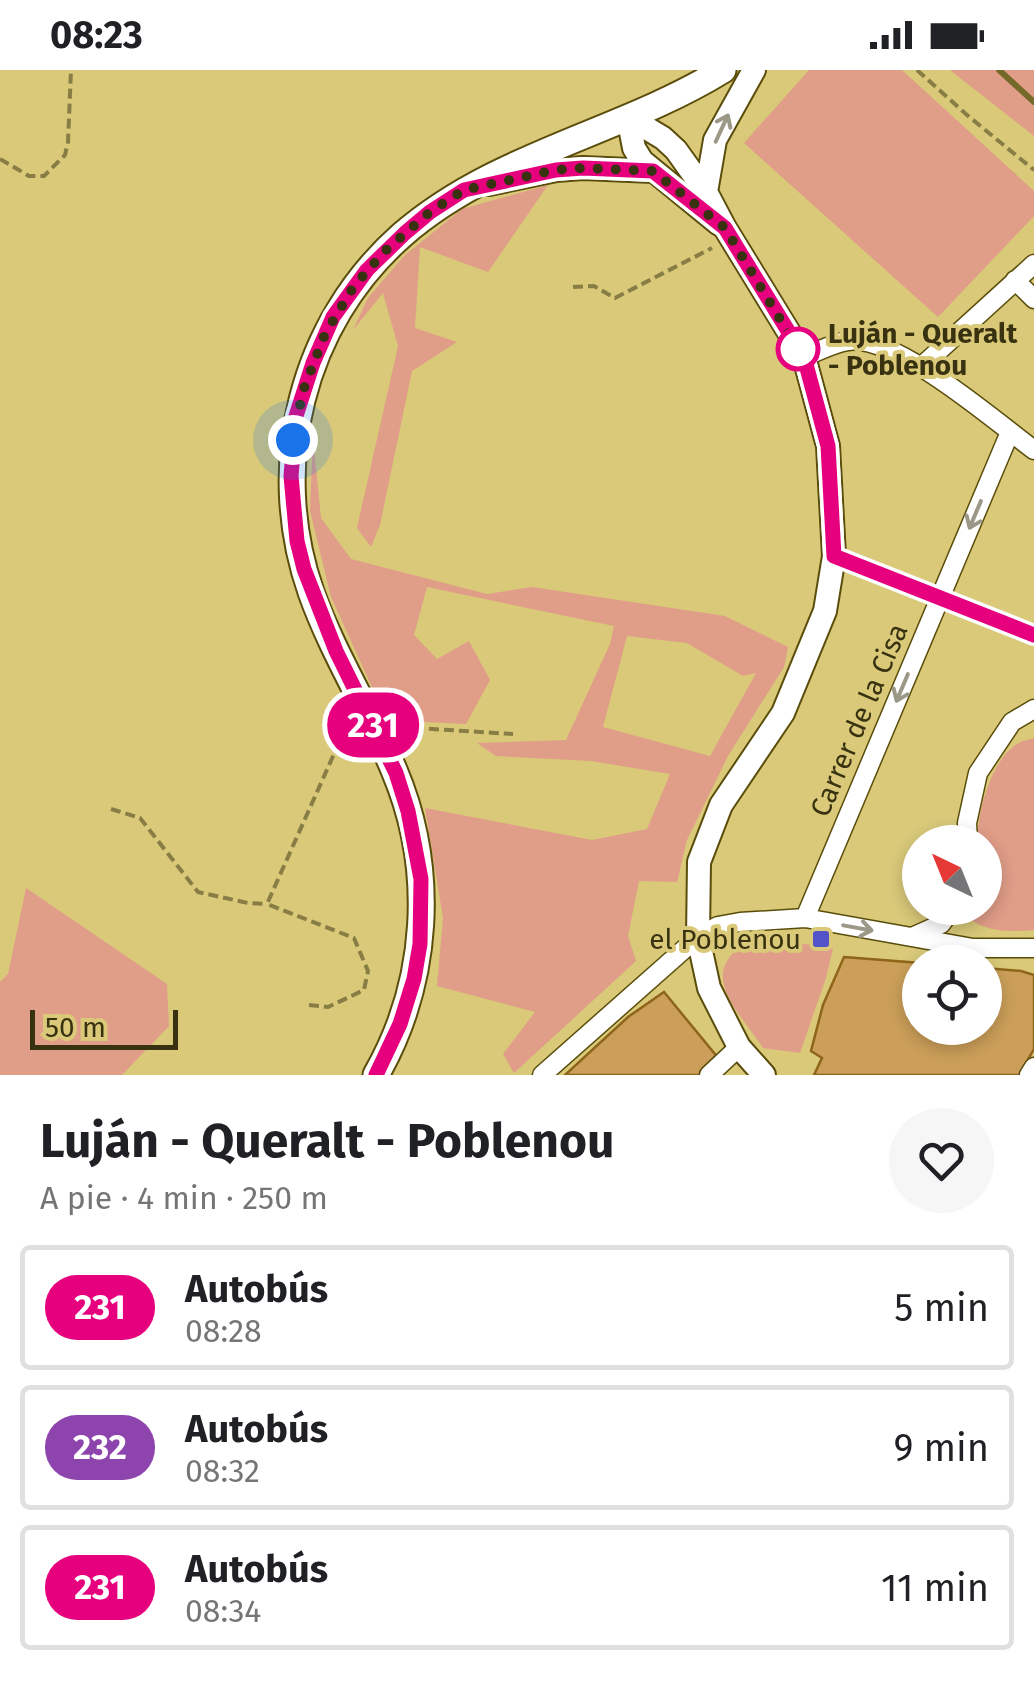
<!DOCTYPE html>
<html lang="es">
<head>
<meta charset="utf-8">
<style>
	body { margin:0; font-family:"Fira Sans",sans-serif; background:#f6f6f6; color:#202124; height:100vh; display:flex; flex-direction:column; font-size:38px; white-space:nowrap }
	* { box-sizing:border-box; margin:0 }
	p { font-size:32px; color:#757577 }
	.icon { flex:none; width:55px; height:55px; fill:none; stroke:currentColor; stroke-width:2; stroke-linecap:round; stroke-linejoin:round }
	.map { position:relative; height:1005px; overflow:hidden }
	.side { display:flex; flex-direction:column; background:#fff; flex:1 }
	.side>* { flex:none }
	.badge { padding:0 20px; border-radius:32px; font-size:35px; line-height:65px }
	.needle { width:65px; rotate:317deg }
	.buttons { position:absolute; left:902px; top:755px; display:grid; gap:20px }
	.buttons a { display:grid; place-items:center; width:100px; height:100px; border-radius:50%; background:#fff; box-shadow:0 5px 15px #0003; font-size:50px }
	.scale { position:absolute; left:30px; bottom:25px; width:148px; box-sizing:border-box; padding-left:10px; border:5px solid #383210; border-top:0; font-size:28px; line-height:35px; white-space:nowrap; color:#383210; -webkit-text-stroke:8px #d9c979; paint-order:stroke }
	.you { position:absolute; width:50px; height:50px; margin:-25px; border:8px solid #fff; border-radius:50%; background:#1a73e8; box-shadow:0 0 0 15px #1a73e833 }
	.map>.badge { position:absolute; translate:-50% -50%; box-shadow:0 0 0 5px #fff }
	.round { display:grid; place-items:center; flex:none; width:105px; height:105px; border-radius:52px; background:#f6f6f6 }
	.headline { display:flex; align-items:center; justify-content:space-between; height:170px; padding:0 40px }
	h1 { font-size:48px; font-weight:700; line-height:75px }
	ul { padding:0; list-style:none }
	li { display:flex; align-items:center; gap:30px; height:125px; margin:0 20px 15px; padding:0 20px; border:5px solid #e0e0e0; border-radius:10px }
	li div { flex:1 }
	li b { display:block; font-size:38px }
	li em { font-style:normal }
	li .badge { min-width:110px; font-weight:700; text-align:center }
	.status { display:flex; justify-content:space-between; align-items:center; height:70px; padding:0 50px; background:#fff; direction:ltr }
	.status svg { height:28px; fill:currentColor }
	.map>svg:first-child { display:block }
	.green { fill:#e09d88; fill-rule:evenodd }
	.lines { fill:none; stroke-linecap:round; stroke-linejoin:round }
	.stream { stroke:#75692a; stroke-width:6 }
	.building { fill:#cb9f59; stroke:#8e6519; stroke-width:2.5 }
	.minor-casing { stroke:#5a4d0b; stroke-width:21 }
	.tertiary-casing { stroke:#5a4d0b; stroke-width:26 }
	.secondary-casing { stroke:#5a4d0b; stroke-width:29 }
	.path { stroke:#887d44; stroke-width:4; stroke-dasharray:10 5; stroke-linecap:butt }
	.minor { stroke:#fff; stroke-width:18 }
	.tertiary { stroke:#fff; stroke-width:22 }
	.secondary { stroke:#fff; stroke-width:25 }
	.oneway { stroke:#9c9888 }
	.line-casing { stroke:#fff; stroke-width:22 }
	.line { stroke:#e6007e; stroke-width:15 }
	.walk { stroke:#383210; stroke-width:10; stroke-dasharray:0 18 }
	.stop-dot { fill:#fff; stroke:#e6007e; stroke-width:5 }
	.poi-dot { fill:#5252c9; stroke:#d9c979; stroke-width:4 }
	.labels { text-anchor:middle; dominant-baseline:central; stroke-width:8; stroke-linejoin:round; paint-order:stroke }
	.stop-label { font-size:28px; font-weight:bold; fill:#383210; stroke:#d9c979; text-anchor:start }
	.street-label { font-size:28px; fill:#383210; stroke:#d9c979 }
	.poi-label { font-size:28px; fill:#383210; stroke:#d9c979; text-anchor:end }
</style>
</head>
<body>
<div class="status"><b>08:23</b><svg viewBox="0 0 49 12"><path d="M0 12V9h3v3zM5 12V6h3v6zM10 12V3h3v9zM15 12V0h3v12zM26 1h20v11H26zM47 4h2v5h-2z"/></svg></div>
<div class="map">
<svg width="1034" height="1005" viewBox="0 0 1034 1005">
	<rect width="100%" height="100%" fill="#d9c979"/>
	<!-- green -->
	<path class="green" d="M809 0H902L1034 121V146L938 247 744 73Z
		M950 0H1034V66Z
		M548 115 488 202 420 177 415 258 457 272 412 301 380 455 371 477 357 458 398 276 383 223 353 260 368 228 404 186 462 139Z
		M313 368 321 448 351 489 487 524 532 517 725 546 788 577 784 597 728 686 687 770 677 812 639 811 628 866 636 891 514 1003 503 984 535 942 437 916 443 848 425 738 592 770 647 759 670 704 591 691 496 686 477 673 566 670 610 574 614 556 427 517 414 565 437 589 469 571 490 610 466 654 387 650 331 527 310 441ZM627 566 687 573 743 606 756 603 710 686 603 657Z
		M1034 668V860C1009 862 988 863 967 847L971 838H985V772H978C976 744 992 687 1019 673 1023 670 1029 670 1034 668Z
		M26 818 167 914 169 956 122 1005H0V912L8 904Z
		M757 867 833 878 826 908 800 983 763 978C735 936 692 899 757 867Z"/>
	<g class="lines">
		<!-- stream -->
		<path class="stream" d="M999 0 1034 32"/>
	</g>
	<!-- building -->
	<path class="building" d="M844 887 920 893V958H985V898L1021 901 1034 905V979L1019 1005H814L822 988 811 981 823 935Z
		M664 922 719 989 702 1005H565L628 947Z"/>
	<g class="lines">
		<defs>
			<path id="minor" d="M1015 210 1034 229
				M804 287C817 282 833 273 848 271 895 264 995 351 1034 380
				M922 296 1034 194
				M834 486 1034 565
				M968 772 967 753 978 703 1012 652 1034 639
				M805 848 1010 362
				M912 867 941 854 953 838
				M542 1005 698 867 718 856 740 852 805 848 973 878H1034
				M709 1005 739 977
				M1029 1005 1034 997"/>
			<path id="tertiary" d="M628 47 663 68 676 80 706 122 725 158 804 287 828 376 834 486 825 541 783 643 721 735 699 792 698 867 709 918 739 977 764 1005
				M628 47 634 78 642 91 719 154
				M489 114 556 100 583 98 653 101
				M706 122 715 70 754 0"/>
			<path id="secondary" d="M376 1005C429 912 436 799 394 700 369 640 333 584 311 522 267 396 301 254 402 165 495 84 621 63 723 0"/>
		</defs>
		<!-- minor casing -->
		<use href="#minor" class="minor-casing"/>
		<!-- tertiary casing -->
		<use href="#tertiary" class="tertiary-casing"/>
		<!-- secondary casing -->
		<use href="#secondary" class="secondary-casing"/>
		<!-- path -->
		<path class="path" d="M917 0 967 45 1034 100
			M0 89 29 106H44L65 85 68 72 71 0
			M573 217 594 216 615 228 712 178
			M399 657 513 664
			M111 739 140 748 198 822 248 833 267 834
			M309 935 328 937 364 920 368 901 354 868 267 834 342 666 350 654"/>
		<!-- minor -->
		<use href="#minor" class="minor"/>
		<!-- tertiary -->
		<use href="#tertiary" class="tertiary"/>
		<!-- secondary -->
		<use href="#secondary" class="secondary"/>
	</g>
	<!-- one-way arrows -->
	<defs><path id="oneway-shaft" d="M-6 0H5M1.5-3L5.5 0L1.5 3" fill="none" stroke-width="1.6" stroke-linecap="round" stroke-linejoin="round" transform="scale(2.5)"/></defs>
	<g class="oneway">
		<use href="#oneway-shaft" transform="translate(722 58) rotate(-65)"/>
		<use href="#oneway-shaft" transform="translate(975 445) rotate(113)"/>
		<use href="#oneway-shaft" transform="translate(902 618) rotate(113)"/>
		<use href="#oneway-shaft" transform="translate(858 858) rotate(10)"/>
	</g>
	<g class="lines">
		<defs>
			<path id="line" d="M376 1005 400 954 414 909 420 874 421 809 408 741 396 703 336 581 304 499 297 471 291 406 296 346 313 293 333 247 367 200 405 163 430 142 464 120 556 100 583 98 653 101 725 158 804 287 828 376 834 486 1034 565"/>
		</defs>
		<!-- line casing -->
		<use href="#line" class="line-casing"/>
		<!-- line -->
		<use href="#line" class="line"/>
		<!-- walk -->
		<path class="walk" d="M293 370 303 321 325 264 354 216 385 181 430 142 464 120 556 100 583 98 653 101 725 158 798 279"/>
	</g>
	<!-- markers -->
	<circle class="stop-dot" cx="798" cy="279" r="20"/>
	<rect class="poi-dot" x="811" y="859" width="20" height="20" rx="5"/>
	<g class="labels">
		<!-- stop labels -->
		<g class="stop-label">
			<text x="828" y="263">Luján - Queralt<tspan x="828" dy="32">- Poblenou</tspan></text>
		</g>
		<!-- street labels -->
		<g class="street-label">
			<text transform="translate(859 650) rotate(-67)">Carrer de la Cisa</text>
		</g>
		<!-- poi labels -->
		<g class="poi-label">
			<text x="801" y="869">el Poblenou</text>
		</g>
	</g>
</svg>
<div class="buttons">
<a><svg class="needle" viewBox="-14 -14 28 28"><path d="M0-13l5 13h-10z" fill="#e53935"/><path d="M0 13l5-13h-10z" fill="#757577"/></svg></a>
<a><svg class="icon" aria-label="locate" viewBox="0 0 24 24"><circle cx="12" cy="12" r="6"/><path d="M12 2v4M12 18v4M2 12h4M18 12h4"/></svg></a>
</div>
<div class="scale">50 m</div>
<div class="you" style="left:293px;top:370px"></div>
<b class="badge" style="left:373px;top:655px;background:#e6007e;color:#fff">231</b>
</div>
<section class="side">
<div class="headline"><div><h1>Luján - Queralt - Poblenou</h1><p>A pie · 4 min · 250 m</p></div><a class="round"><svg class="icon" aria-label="heart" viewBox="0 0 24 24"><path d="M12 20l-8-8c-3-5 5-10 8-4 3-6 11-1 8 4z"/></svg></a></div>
<ul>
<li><span class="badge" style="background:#e6007e;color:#fff">231</span><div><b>Autobús</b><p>08:28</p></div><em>5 min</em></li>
<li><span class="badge" style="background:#8e44ad;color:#fff">232</span><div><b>Autobús</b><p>08:32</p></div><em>9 min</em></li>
<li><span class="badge" style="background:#e6007e;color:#fff">231</span><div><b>Autobús</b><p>08:34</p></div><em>11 min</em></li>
</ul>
</section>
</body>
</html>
